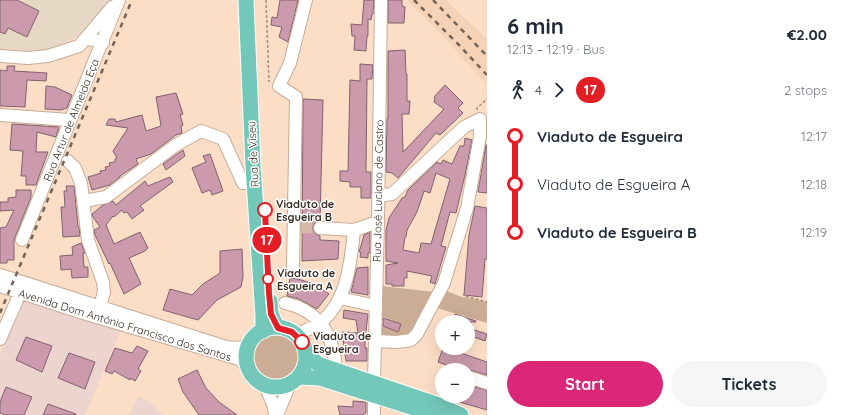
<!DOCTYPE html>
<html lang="en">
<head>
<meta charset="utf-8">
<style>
	body { margin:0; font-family:Quicksand,sans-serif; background:#f6f6f7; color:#1f2937; height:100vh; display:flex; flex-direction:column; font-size:15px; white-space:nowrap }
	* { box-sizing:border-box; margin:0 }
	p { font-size:13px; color:#747a83 }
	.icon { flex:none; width:22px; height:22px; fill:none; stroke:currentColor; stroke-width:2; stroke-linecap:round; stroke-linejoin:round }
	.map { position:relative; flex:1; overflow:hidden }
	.side { display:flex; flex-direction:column; background:#fff; width:360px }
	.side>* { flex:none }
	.badge { padding:0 8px; border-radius:13px; font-size:14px; line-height:26px }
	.buttons { position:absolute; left:435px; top:315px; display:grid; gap:8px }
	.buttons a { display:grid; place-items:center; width:40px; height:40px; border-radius:50%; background:#fff; box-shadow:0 4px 16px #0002; font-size:20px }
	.map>.badge { position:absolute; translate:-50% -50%; box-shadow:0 0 0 2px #fff }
	.legs { display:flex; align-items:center; gap:6px; height:44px; padding:0 20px; font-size:13px }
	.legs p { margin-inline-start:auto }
	.summary { display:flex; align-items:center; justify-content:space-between; height:68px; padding:0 20px }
	h1 { font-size:22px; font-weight:700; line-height:30px }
	.action { display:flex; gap:8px; margin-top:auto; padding:8px 20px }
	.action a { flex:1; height:46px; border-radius:24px; background:#db2777; color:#fff; font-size:16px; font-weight:700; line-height:46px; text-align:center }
	.action a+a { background:#f6f6f7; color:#1f2937 }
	ul { padding:0 20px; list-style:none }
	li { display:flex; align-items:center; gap:14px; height:48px; font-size:15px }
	li i { display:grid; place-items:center; width:6px; height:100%; margin:0 5px; background:currentColor }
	li i::after { content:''; width:10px; height:10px; margin:-5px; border:3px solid; border-radius:50%; background:#fff }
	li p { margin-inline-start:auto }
	li:first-child i { background:linear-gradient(#0000 50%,currentColor 0) }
	li:last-child i { background:linear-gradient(currentColor 50%,#0000 0) }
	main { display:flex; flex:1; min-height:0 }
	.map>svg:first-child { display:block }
	.built { fill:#f6d3b6 }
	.industrial { fill:#e7d8c6 }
	.education { fill:#eed4ce }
	.green { fill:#cbac95 }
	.building { fill:#cb9bad; stroke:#81616d; fill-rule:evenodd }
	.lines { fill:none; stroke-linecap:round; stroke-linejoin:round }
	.minor-tunnel { stroke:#d4baa6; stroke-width:12; stroke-dasharray:12 6; stroke-linecap:butt }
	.minor-casing { stroke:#c7ab95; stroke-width:14 }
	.major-casing { stroke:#fff; stroke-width:17 }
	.path { stroke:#a18c7b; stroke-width:1.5; stroke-dasharray:3 2; stroke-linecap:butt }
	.minor { stroke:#fff; stroke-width:12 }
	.major { stroke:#73c8b9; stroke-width:15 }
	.rail { stroke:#746356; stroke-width:2.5; stroke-dasharray:5 5; stroke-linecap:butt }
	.line-1-casing { stroke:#fff; stroke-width:9 }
	.line-1 { stroke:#e41e25; stroke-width:6 }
	.stop-1-dot { fill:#fff; stroke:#e41e25; stroke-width:2 }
	.labels { text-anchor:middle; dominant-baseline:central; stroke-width:3; stroke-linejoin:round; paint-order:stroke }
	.street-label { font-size:11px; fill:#362b22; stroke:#fff }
	.stop-label { font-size:11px; font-weight:bold; fill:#362b22; stroke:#fff; text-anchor:start }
</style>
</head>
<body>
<main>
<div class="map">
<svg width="487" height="415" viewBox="0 0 487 415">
	<rect width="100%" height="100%" fill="#fcdec7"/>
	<!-- built -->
	<path class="built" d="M407 0H446L487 39V85L440 33Z"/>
	<!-- industrial -->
	<path class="industrial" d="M0 0H110L107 7 91 29 59 46 39 51H6L0 50Z"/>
	<!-- education -->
	<path class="education" d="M22 300 121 330 85 415H0V354Z
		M139 396 147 400 163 415H129Z"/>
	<!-- green -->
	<path class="green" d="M381 286 435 292 411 339H380V325L398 332 401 324 380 316Z
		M444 290 462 297 487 302V323L437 308Z
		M254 358a24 24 0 1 1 48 0a24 24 0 1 1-48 0Z"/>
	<!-- building -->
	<path class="building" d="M0 0H17L39 11 27 37 8 28 5 34 0 32Z
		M280 0H298L288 42 279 37 282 27 271 25 272 17 277 18Z
		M364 0H374L373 14H372L371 20 368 19V36H367L366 51 354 50 355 36H352L351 24 362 25Z
		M388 0H402V6L405 7 404 23H388Z
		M405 50 406 74H407V101H410L409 114H402L403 152 444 109 434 102 435 98 434 97 445 85 463 103 458 108 463 113 440 135 436 133 398 178 392 173 386 172 387 118H388V51Z
		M360 64 373 65 372 79H367L366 172H371V198H361V187H350V182L340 181V171H348L350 80 360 81Z
		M7 66H15L14 71 47 73 46 81 27 80 25 107 0 106V70L7 71Z
		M46 86 55 87 72 95 67 108 61 110 45 109Z
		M176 93 183 114 180 115 183 125 181 126 182 133 176 135 151 154 136 159 138 164 120 176V177L110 185 92 190 88 177 101 173 100 171 106 170 105 167 110 166 109 163 115 162V159L117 158 113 151 128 128 106 125 109 119H115L116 122 142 115 146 131 161 126 156 97Z
		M303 99 323 100 320 221 314 224 313 228 316 234 320 236V240L339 241 338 259 302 261Z
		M12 124 59 127 56 137 37 132 36 152H48L36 185H26V176H21L23 151 10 150Z
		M465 138 472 140 465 175 456 213 450 212 441 246 446 247 435 284 430 282 432 276 407 271V278H404V286H392V284H386V265L398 263 386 261V230L389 218 402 198 405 197 408 190 437 162 441 164 443 160 452 164 460 146H464ZM436 173 450 179 431 244 421 243 419 253 403 250 405 237H406L407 230 417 212 424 191 430 193Z
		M486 145H487V193L478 192Z
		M183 150 185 156 166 170 163 164Z
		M210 154 223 191 212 195 210 190 202 193 192 168 206 162 203 156Z
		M170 177 173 182 140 206 144 210 132 219 127 212 124 213 122 210 114 217 113 216 106 225 114 244 140 232 148 248 145 251 129 258 141 284 124 294 110 263 109 264 95 235 94 230 100 227 93 217 92 214 103 205 113 201 116 205 145 181 148 186Z
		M66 186H74L78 227H79L80 236 63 237 61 207H65L64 191H67Z
		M16 190H31V197L14 240V260H7V263H0V228L6 227 14 210 0 211V202H8V198L16 197Z
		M475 206 487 208V259H485L482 297 464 295 469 235Z
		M370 232V253H368V258L360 257 361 252H359L360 249 364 235Z
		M81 243 85 253H83L84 267H88V277L72 278 71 269 61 270 60 256 73 255 72 247Z
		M242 249 243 277 241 287 217 300 198 320 163 310 170 289 192 295 203 284 220 273V251Z
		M368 267V295L351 292 357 268Z
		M290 278 298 279 311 283 318 286 329 294 317 309 299 299 287 296Z
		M344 310 368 314 365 339V348H367V361H346L342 332 358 333 356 320 343 318Z
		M455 314 476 321V322H452Z
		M383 318 401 324 398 332 383 326Z
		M468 328 487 334 485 341 468 335Z
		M26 337 52 346 42 372 16 360Z
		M137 346 148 351 138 369 141 371 135 381 130 378V380L114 371 112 374 105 371 115 348 132 353Z
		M443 348H459L458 352 487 362V375L470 370H461L438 362Z
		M69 353 95 362 85 389 58 378Z
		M197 370 206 388 219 402 237 415H199L183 392 178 379Z
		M468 385 487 390V410L446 398 447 396H468Z
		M6 387 32 397 24 415H5L0 413V402Z
		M353 401 366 402V413L362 415H340L338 406 353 407Z
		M48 404 76 414V415H43Z"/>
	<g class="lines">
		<!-- minor-tunnel -->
		<path class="minor-tunnel" d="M300 227 320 228"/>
		<defs>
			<path id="minor" d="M85 39 112 7
				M0 56 28 58 48 56 79 46 85 39 95 40 103 43
				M0 115 70 120
				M68 161 75 168 81 183 88 240 103 282 104 292 100 306
				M84 201 106 197 176 145 201 131 223 139 243 183 254 182
				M320 228 354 230 378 222
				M22 240 119 0
				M293 267 296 97 279 86 290 63 306 0
				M0 275 226 347 238 348 249 346
				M0 286 83 313 239 359 248 366
				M340 298 376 306
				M285 303C316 310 331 330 335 360
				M296 335C304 331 314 327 321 322 347 301 351 262 354 230
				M0 339 20 293
				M376 341 397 342 411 340 417 334 444 283 467 208 480 136V119L464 127 392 194 378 196
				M468 377 487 383
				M374 382 378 222 381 0
				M265 385 274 407 275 415
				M277 415 290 384
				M374 415V395"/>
			<path id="major" d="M246 0 253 166 263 316V331
				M270 301 271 314 277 327
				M246 357a30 30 0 1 1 60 0a30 30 0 1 1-60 0Z
				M306 353 318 364 439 405 461 415
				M298 377 320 378 436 415"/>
		</defs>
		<!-- minor casing -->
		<use href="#minor" class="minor-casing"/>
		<!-- major casing -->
		<use href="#major" class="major-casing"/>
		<!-- path -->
		<path class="path" d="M266 0 269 82
			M477 110V108L487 99
			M464 293V296L487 302"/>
		<!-- minor -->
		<use href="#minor" class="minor"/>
		<!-- major -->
		<use href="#major" class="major"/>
		<!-- rail -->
		<path class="rail" d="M414 0 459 45 487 75
			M433 0 487 56
			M0 313 132 0"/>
	</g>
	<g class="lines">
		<defs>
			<path id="line-1" d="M265 210 269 293 271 314 278 328 292 332 302 342"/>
		</defs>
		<!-- line-1 casing -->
		<use href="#line-1" class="line-1-casing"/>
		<!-- line-1 -->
		<use href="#line-1" class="line-1"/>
	</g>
	<!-- markers -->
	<g class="stop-1-dot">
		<circle cx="265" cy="210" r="7"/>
		<circle cx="268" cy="279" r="5"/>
		<circle cx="302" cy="342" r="7"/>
	</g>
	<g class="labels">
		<!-- street labels -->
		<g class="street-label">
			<text transform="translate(71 120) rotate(-68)">Rua Artur de Almeida Eça</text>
			<text transform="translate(253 154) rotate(-93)">Rua de Viseu</text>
			<text transform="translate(378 191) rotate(-89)">Rua José Luciano de Castro</text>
			<text transform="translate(125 325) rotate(17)">Avenida Dom António Francisco dos Santos</text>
		</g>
		<!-- stop labels -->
		<g class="stop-label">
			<text x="276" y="204">Viaduto de<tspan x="276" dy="13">Esgueira B</tspan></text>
			<text x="277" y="273">Viaduto de<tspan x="277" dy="13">Esgueira A</tspan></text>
			<text x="313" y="336">Viaduto de<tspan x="313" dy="13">Esgueira</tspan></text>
		</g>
	</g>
</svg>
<div class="buttons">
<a>+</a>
<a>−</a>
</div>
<b class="badge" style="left:267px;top:240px;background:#e41e25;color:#fff">17</b>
</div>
<section class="side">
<div class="summary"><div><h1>6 min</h1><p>12:13 – 12:19 · Bus</p></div><b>€2.00</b></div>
<div class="legs"><svg class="icon" aria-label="walk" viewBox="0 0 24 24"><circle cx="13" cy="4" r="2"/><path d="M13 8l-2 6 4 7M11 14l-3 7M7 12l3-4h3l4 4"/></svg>4<svg class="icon" aria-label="forward" viewBox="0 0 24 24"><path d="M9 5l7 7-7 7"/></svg><b class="badge" style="background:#e41e25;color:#fff">17</b><p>2 stops</p></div>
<ul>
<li><i style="color:#e41e25"></i><b>Viaduto de Esgueira</b><p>12:17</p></li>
<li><i style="color:#e41e25"></i><span>Viaduto de Esgueira A</span><p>12:18</p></li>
<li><i style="color:#e41e25"></i><b>Viaduto de Esgueira B</b><p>12:19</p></li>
</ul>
<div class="action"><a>Start</a><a>Tickets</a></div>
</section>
</main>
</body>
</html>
